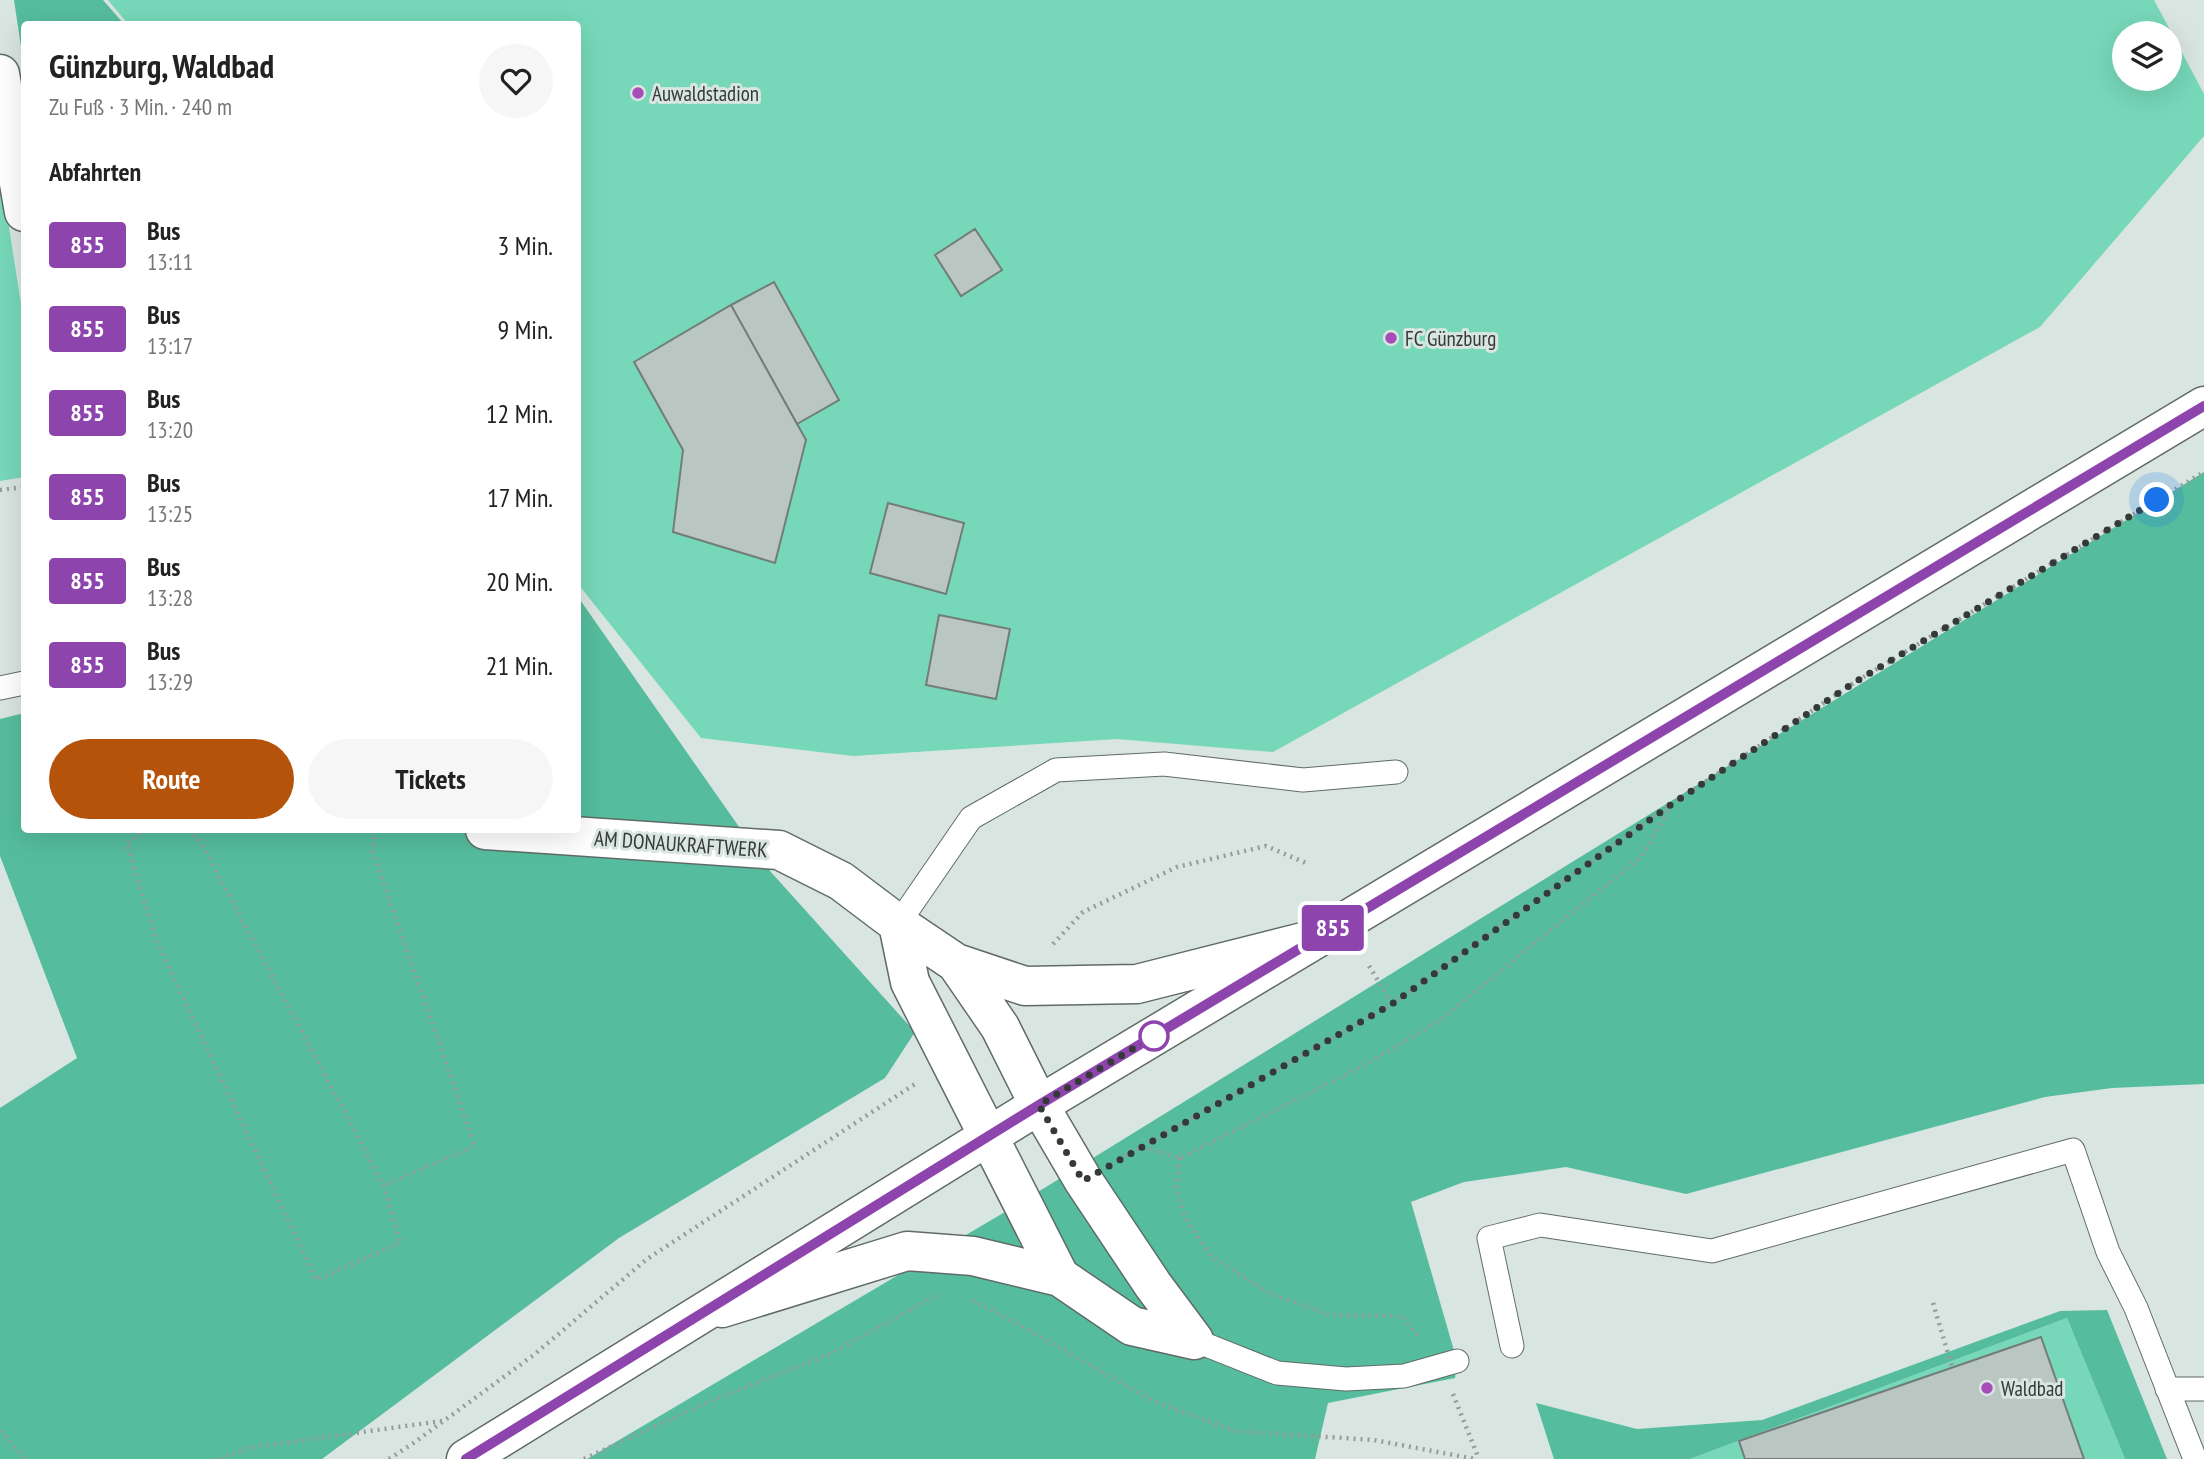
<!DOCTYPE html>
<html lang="de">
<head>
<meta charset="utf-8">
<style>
	body { margin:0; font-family:"PT Sans Narrow",sans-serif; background:#f6f6f6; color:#222; height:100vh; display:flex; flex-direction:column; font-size:26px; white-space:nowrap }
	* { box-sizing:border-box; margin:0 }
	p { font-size:23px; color:#767676 }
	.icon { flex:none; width:38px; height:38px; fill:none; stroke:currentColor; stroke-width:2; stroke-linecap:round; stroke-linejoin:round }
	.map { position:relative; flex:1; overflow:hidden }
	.sheet { position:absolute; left:21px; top:21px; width:560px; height:812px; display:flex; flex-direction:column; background:#fff; border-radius:7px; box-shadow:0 7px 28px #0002 }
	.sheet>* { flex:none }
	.badge { padding:0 14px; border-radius:5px; font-size:24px; line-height:46px }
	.tools { position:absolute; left:2112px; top:21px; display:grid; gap:14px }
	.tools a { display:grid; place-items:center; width:70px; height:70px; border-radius:50%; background:#fff; box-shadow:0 7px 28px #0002; font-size:35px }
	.you { position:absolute; width:35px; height:35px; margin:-18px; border:5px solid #fff; border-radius:50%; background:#1a73e8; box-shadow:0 0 0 10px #1a73e833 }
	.map>.badge { position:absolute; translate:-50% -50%; box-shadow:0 0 0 4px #fff }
	h2 { padding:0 28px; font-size:26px; line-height:63px }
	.round { display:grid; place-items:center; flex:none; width:74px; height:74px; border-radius:37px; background:#f6f6f6 }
	.head { display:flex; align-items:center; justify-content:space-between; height:119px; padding:0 28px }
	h1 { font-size:33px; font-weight:600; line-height:52px }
	.action { display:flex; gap:14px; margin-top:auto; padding:14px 28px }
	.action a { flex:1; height:80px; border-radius:42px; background:#b45309; color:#fff; font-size:28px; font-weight:600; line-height:80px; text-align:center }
	.action a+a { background:#f6f6f6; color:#222 }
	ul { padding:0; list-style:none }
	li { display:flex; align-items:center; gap:21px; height:84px; padding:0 28px }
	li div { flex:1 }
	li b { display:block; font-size:26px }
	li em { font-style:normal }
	li .badge { min-width:77px; font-weight:700; text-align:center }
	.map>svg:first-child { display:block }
	.green { fill:#77d8b9; fill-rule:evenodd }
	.forest { fill:#55bd9d }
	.building { fill:#bac6c1; stroke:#727d79; stroke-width:2 }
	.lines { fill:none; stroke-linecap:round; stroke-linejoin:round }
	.service-casing { stroke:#606b67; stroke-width:25 }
	.minor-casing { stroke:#606b67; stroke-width:41 }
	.secondary-casing { stroke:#606b67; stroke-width:41 }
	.path { stroke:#939c98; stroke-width:4.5; stroke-dasharray:2 5; stroke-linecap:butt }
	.service { stroke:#fff; stroke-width:23 }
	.minor { stroke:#fff; stroke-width:38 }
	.secondary { stroke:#fff; stroke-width:38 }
	.line-casing { stroke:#fff; stroke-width:16 }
	.line { stroke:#8e44ad; stroke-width:10 }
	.walk { stroke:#353a38; stroke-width:7; stroke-dasharray:0 12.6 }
	.poi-dot { fill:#a74db9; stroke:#d9e5e1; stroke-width:2.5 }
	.stop-dot { fill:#fff; stroke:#8e44ad; stroke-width:3.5 }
	.labels { text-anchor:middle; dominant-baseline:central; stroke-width:6; stroke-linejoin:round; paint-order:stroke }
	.poi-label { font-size:21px; fill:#353a38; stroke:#d9e5e1; text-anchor:start }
	.street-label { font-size:21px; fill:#353a38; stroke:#d9e5e1 }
</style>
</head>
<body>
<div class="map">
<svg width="2204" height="1459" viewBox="0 0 2204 1459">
	<rect width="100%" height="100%" fill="#d9e5e1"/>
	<!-- green -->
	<path class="green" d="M108 0H2154L2204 94V136L2040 327 1273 752 1117 739 853 756 701 738 578 584V24H128ZM2124 33H2170V79H2124Z
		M0 170 24 323V477L0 481Z
		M2067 1318 2125 1459H1690Z"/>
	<!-- forest -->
	<path class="forest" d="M14 0H103L124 24H24V67Z
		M2204 472V1084L2112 1088 2045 1097 1686 1194 1566 1167 1464 1182 1411 1202 1457 1361 1455 1378 1328 1403 1315 1459H587L1020 1203Z
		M578 597 770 871 915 1032 885 1078 619 1238 322 1459H0V1108L77 1058 0 856V719L24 713V830H578Z
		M2107 1310 2167 1459H2125L2067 1318 1690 1459H1554L1536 1403 1637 1429 1762 1420 2060 1311Z"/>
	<!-- building -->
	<path class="building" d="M975 229 1002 270 961 296 935 255Z
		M774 282 839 400 797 424 731 305Z
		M731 305 806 440 775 563 673 532 683 450 634 362Z
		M888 503 964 523 946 594 870 573Z
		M939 615 1010 629 996 699 926 685Z
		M2041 1337 2084 1459H1745L1739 1441Z"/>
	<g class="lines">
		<defs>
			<path id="service" d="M0 688 24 683
				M898 924 971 818 1056 770 1164 764 1303 780 1396 772
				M1194 1340 1277 1373 1346 1379 1404 1376 1457 1361
				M1512 1346 1489 1238 1540 1225 1712 1251 2073 1150 2108 1252 2136 1308 2195 1459
				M2167 1389H2204"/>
			<path id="minor" d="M0 74 24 212
				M485 830 779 850 841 881 898 924 956 963 1000 1027 1039 1105 1083 1180 1153 1285 1194 1340 1132 1326 1060 1277 910 982 898 924
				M956 963 1025 986 1137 984 1303 942
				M722 1308 907 1251 973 1256 1060 1277"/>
			<path id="secondary" d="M466 1459 1039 1105 2204 406"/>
		</defs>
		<!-- service casing -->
		<use href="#service" class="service-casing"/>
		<!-- minor casing -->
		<use href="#minor" class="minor-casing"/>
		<!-- secondary casing -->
		<use href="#secondary" class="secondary-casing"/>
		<!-- path -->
		<path class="path" d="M0 490 24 487
			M147 830 127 843 156 940 316 1280 400 1243 384 1186 199 839 186 830
			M376 830 372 850 475 1146 385 1185
			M1053 944 1083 912 1177 867 1266 846 1306 863
			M1369 966 1392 1004
			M1142 1147 1180 1158 1359 1068 1439 1021 1642 856 1670 808
			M1180 1158 1176 1191 1188 1223 1212 1257 1271 1294 1330 1315 1402 1316 1420 1339
			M1118 1160 1392 1004 1672 804 1852 684 2204 472
			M972 1301 991 1309 1154 1401 1234 1431 1374 1440 1475 1459
			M1933 1303 1952 1367
			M1453 1394 1479 1459
			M0 1431 26 1459
			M220 1459 247 1448 442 1421
			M389 1459 415 1442 535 1354 647 1259 915 1084
			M584 1459 706 1403 832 1353 935 1296"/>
		<!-- service -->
		<use href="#service" class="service"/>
		<!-- minor -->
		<use href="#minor" class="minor"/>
		<!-- secondary -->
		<use href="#secondary" class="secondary"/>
	</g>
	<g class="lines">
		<defs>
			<path id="line" d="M466 1459 1039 1105 2204 406"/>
		</defs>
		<!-- line casing -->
		<use href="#line" class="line-casing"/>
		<!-- line -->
		<use href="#line" class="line"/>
		<!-- walk -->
		<path class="walk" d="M1154 1036 1039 1105 1083 1181 1392 1004 1672 804 1852 684 2157 500"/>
	</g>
	<!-- markers -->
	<g class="poi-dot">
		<circle cx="638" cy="93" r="7"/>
		<circle cx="1391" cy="338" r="7"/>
		<circle cx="1987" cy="1388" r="7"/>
	</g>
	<circle class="stop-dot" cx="1154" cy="1036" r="14"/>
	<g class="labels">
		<!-- poi labels -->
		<g class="poi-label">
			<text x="652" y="93">Auwaldstadion</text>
			<text x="1405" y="338">FC Günzburg</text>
			<text x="2001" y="1388">Waldbad</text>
		</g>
		<!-- street labels -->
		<g class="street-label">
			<text transform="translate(681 844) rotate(4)">AM DONAUKRAFTWERK</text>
		</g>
	</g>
</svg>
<div class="tools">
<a><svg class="icon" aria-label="layers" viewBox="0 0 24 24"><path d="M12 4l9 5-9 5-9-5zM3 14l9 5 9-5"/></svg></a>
</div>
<div class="you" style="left:2157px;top:500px"></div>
<b class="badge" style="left:1333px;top:928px;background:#8e44ad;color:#fff">855</b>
<section class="sheet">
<div class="head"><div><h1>Günzburg, Waldbad</h1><p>Zu Fuß · 3 Min. · 240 m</p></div><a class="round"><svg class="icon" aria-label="heart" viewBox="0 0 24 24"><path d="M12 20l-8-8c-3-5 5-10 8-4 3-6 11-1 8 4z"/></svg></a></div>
<h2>Abfahrten</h2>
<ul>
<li><span class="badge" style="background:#8e44ad;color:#fff">855</span><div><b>Bus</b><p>13:11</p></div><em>3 Min.</em></li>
<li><span class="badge" style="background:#8e44ad;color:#fff">855</span><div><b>Bus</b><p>13:17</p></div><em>9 Min.</em></li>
<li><span class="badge" style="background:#8e44ad;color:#fff">855</span><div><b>Bus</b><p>13:20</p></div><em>12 Min.</em></li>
<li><span class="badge" style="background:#8e44ad;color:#fff">855</span><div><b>Bus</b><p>13:25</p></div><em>17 Min.</em></li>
<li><span class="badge" style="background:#8e44ad;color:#fff">855</span><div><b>Bus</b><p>13:28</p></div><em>20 Min.</em></li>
<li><span class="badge" style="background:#8e44ad;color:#fff">855</span><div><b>Bus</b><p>13:29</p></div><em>21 Min.</em></li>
</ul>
<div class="action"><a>Route</a><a>Tickets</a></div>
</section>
</div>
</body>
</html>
